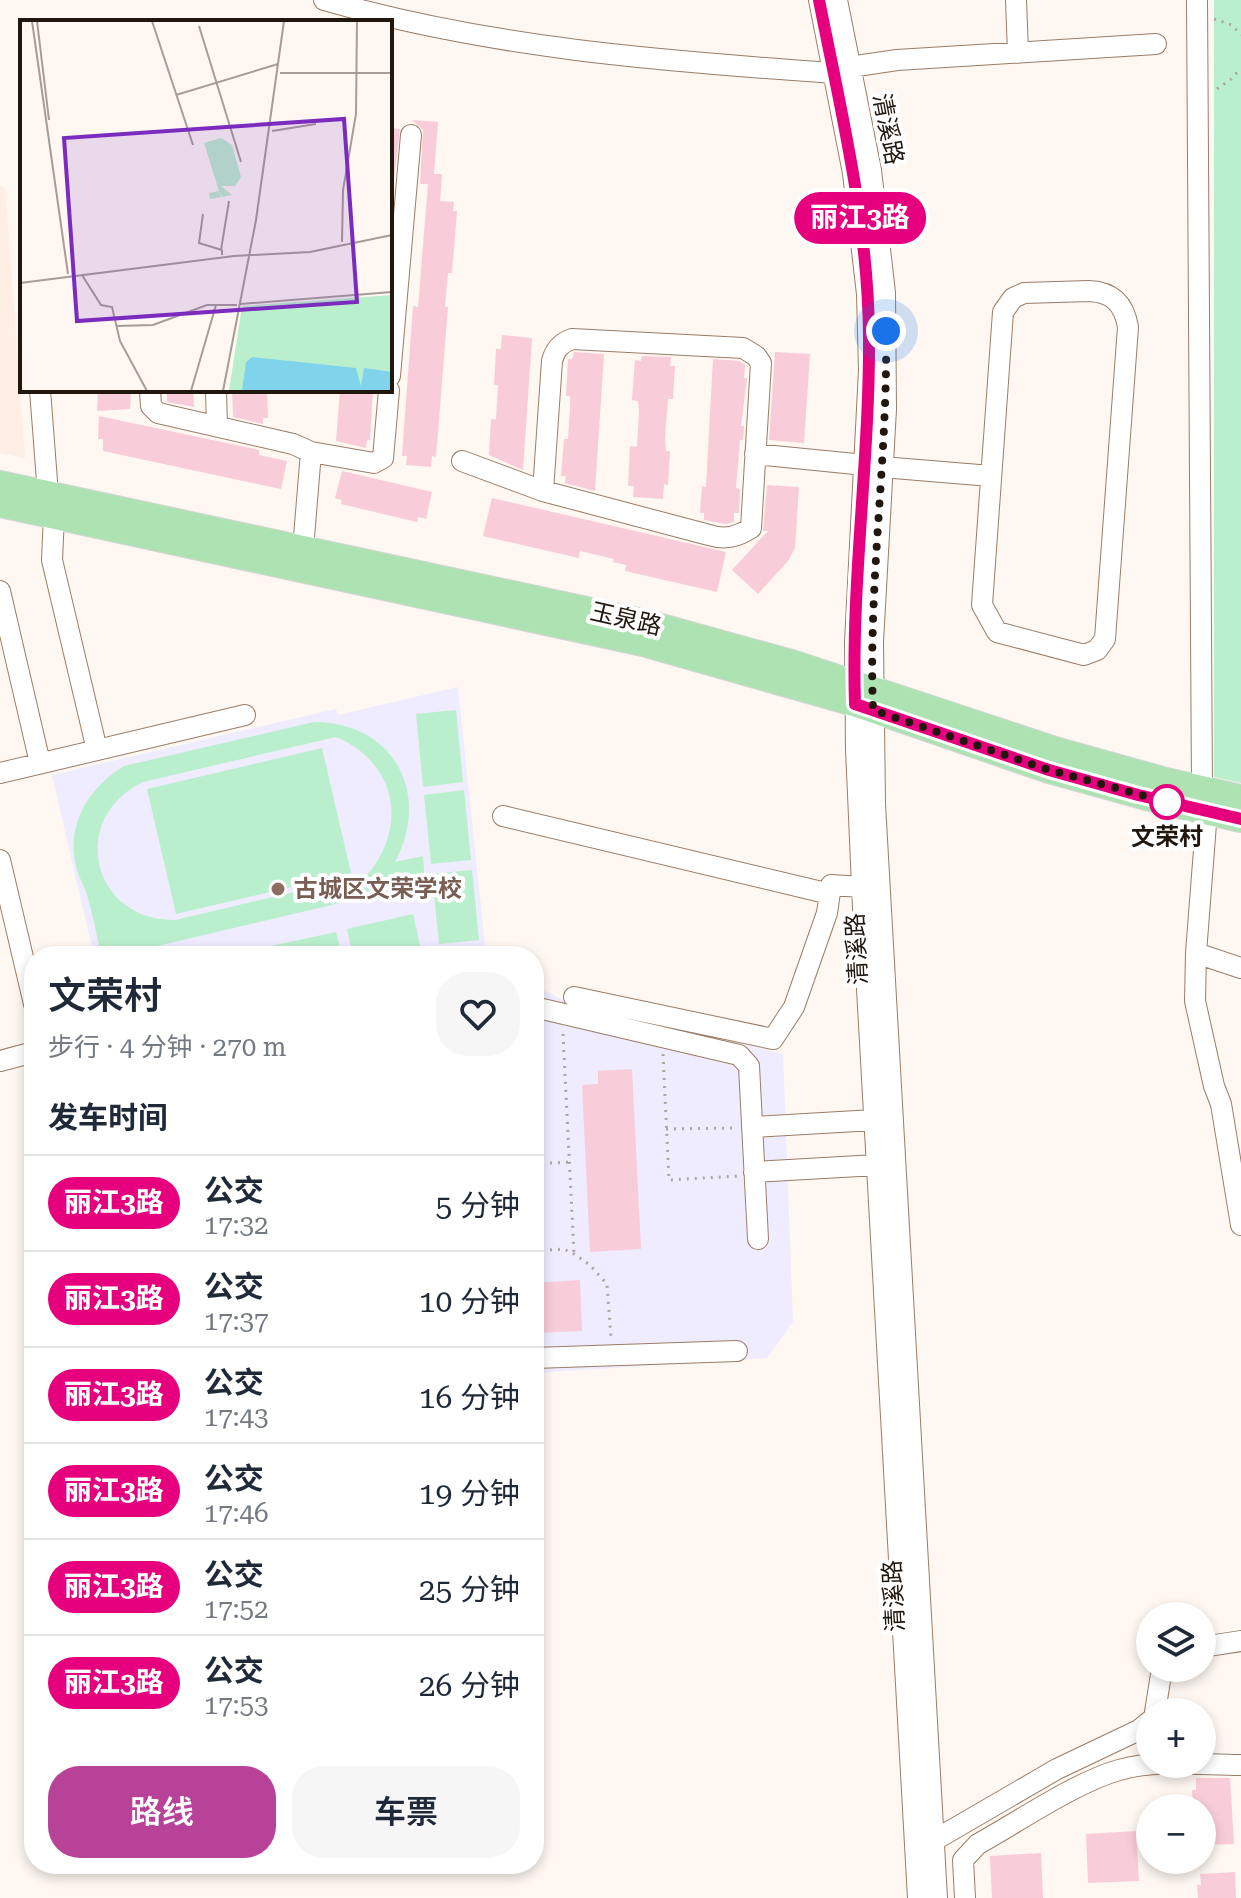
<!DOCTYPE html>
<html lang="zh">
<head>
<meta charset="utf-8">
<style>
	body { margin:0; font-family:"Roboto Serif","Noto Sans SC",serif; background:#f6f6f7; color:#1f2937; height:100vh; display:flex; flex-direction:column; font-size:30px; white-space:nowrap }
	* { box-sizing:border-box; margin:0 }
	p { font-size:26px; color:#747a83 }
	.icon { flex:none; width:44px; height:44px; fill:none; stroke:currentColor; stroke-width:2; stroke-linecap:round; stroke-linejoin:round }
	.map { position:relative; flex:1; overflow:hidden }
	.details { position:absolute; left:24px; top:946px; width:520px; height:928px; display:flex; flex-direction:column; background:#fff; border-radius:32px; box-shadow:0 4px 12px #0003 }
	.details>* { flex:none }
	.badge { padding:0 16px; border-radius:26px; font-size:28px; line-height:52px }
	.buttons { position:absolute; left:1136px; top:1602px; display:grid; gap:16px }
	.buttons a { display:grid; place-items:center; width:80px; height:80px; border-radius:50%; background:#fff; box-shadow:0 4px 12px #0003; font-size:40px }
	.you { position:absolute; width:40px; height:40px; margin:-20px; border:6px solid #fff; border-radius:50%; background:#1a73e8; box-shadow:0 0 0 12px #1a73e833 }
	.map>.badge { position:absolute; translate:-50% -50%; box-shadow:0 0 0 4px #fff }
	h2 { padding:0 24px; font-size:30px; line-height:72px }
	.round { display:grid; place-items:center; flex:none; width:84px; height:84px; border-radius:32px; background:#f6f6f7 }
	.head { display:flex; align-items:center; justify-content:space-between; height:136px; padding:0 24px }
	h1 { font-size:38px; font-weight:600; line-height:60px }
	.action { display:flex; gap:16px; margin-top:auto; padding:16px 24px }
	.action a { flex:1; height:92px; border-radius:32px; background:#b94299; color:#fff; font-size:32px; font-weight:600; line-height:92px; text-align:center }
	.action a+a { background:#f6f6f7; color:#1f2937 }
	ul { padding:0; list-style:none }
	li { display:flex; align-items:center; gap:24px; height:96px; padding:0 24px; border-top:2px solid #e0e1e3 }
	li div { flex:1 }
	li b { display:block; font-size:30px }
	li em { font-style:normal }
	li .badge { min-width:88px; font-weight:700; text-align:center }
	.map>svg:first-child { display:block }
	.built { fill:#feeee3 }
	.education { fill:#eeecfe }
	.green { fill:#baefcd; fill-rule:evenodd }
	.building { fill:#f9ccd9 }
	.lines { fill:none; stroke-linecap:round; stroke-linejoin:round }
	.minor-casing { stroke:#9a7d67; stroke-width:22 }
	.major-casing { stroke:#d7d5d4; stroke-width:28 }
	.path { stroke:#ada59f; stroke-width:3; stroke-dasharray:2 6; stroke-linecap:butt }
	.minor { stroke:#fff; stroke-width:20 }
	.major { stroke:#ade3b2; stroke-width:26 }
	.line-casing { stroke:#fff; stroke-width:18 }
	.line { stroke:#e6007e; stroke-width:12 }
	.walk { stroke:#22170e; stroke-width:8; stroke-dasharray:0 14.4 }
	.stop-dot { fill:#fff; stroke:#e6007e; stroke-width:4 }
	.education-dot { fill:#8d6e63; stroke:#fff; stroke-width:3 }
	.labels { text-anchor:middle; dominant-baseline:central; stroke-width:8; stroke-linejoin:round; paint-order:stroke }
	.street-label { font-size:24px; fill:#22170e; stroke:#fff }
	.stop-label { font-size:24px; font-weight:bold; fill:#22170e; stroke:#fff }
	.education-label { font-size:24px; font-weight:bold; fill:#785e54; stroke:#fff; text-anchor:start }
	.inset-road { fill:none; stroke:#a69d97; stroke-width:2 }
	.view { fill:#7b2cbf; fill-opacity:0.15; stroke:#7b2cbf; stroke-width:4 }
	.inset-edge { fill:none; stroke:#22170e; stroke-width:4 }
</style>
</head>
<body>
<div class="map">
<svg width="1241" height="1898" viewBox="0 0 1241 1898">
	<rect width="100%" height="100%" fill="#fef7f2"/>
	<!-- built -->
	<path class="built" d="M0 186 5 187 25 458 0 453Z"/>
	<!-- education -->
	<path class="education" d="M458 687 486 956H94L52 775 336 709 338 715Z
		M534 986 572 1004 783 1054 793 1322 767 1358 534 1373Z"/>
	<!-- green -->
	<path class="green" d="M1214 0H1241V783L1214 777Z
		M456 710 463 782 423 787 416 714Z
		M314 722C393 722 432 793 395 862L423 856 425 883 115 956H101C97 936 93 915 87 895 84 885 78 876 76 866 66 824 89 787 124 766ZM336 737C396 762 409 826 367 875L175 920C91 921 68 818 143 782Z
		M322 748 351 873 176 914 147 789Z
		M464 790 471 860 431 864 424 795Z
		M472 870 479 940 439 944 432 874Z
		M413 914 421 950 394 956H353L347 929Z
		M336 932 342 956H273L271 946Z"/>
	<!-- building -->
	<path class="building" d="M412 120 438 122 434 174H442L440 201 454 202 453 211H457L452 273H448L445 306 448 307 436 457 432 456 431 467 406 465 407 456H402L413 306 418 307 428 184H420L423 130Z
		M390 128 400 129 394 179H390Z
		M502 335 532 338 523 470 489 455 491 419H496L498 385H494L496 349H501Z
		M574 352 604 354 595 491 565 483 566 476H561L564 439H568L570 409V396H566L568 359H572Z
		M775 352 810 354 804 443 769 440Z
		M642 356 671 357 670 366H675L673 399H668L665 438 666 451H670L668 485 664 484 663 499 633 497 634 486H628L630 446 637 447 639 412 638 401 632 400 635 360 641 361Z
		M713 359 739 361 745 365 744 378H747L741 426H744L743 440H740L736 488 740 489 739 513H734V522L725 524 704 520V513H700L702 486 706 487Z
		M98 390H131L130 409 97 411Z
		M167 390H193L194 407 167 402Z
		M232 390H267L268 418H263V424L233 417Z
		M340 390H373L370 440H367L366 448 336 441Z
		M99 416 259 450V455L287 461 281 489 103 451V439H98Z
		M342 471 432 492 426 519 418 517 417 522 341 504 342 500 335 498Z
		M767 485 799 487 795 548 788 561 758 594 732 570 768 531H763Z
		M492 498 726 552 717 592 625 571 626 565 613 562 614 559 580 551 579 558 483 536Z
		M632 1069 641 1249 590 1252 582 1085 598 1084V1071Z
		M580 1280 582 1331 534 1333V1283Z
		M1196 1778H1230L1234 1844 1202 1845V1808H1193L1192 1790H1196Z
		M1136 1831 1139 1881 1088 1883 1086 1834Z
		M1041 1853 1043 1898H992L990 1856Z
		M1235 1872 1236 1898H1198L1197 1885H1201L1200 1874Z"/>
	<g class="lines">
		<defs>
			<path id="minor" d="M324 0C491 48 661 61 833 73
				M819 0 853 173 867 294 869 370 855 642 856 749 865 953 918 1898
				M837 0 871 170 885 293 886 409 873 642 875 804 937 1898
				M1016 0 1018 53
				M1197 0 1202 789
				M850 67 897 60 1156 44
				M1089 291C1112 292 1124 303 1128 327L1105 639 1097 650 1084 655 997 632 982 605 1003 312 1013 298 1024 293Z
				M390 376 411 135
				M40 390 48 494
				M150 390 151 406 158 413 293 444 311 452 374 463 383 458 389 390
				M216 390 217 426
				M755 454 865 465
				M462 461 543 491 709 535C725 540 737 537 751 528L761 363 756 356 743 348 572 339C561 343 555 349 552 361L543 491
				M882 467 991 476
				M54 516 52 560 97 750
				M303 549 311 452
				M0 591 40 763
				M0 773 245 715
				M1207 811 1196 953 1195 1001 1214 1086 1221 1104 1241 1225
				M503 816 830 894
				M0 860 34 1004
				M1196 953 1241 968
				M574 997 773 1039 794 1007 827 913 831 885 862 887
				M534 1007 739 1055 749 1066 758 1239
				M0 1061 34 1052
				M752 1127 874 1120
				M754 1172 877 1165
				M534 1358 737 1351
				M1202 1647 1241 1641
				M1155 1712 1162 1668
				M933 1841 1057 1769 1139 1730 1150 1721
				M965 1898 963 1860 978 1844C1018 1822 1076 1782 1119 1770 1158 1759 1201 1765 1241 1765"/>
			<path id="major" d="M0 484 647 623 795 664 1055 750 1166 781 1241 798
				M0 504 643 643 854 703 1049 770 1161 801 1241 819"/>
		</defs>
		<!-- minor casing -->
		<use href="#minor" class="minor-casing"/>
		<!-- major casing -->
		<use href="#major" class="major-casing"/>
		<!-- path -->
		<path class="path" d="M1214 19 1232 25 1241 35
			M1217 89 1231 79 1241 68
			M563 1034 574 1254
			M663 1054 669 1180 739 1176
			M666 1129 734 1128
			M534 1164 569 1162
			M534 1251 564 1249 574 1254 590 1265 607 1284 611 1338"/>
		<!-- minor -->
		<use href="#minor" class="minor"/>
		<!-- major -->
		<use href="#major" class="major"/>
	</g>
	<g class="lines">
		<defs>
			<path id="line" d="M819 0C841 111 868 222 869 335 870 458 851 581 855 704L1049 770 1138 795 1241 819"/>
		</defs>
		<!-- line casing -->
		<use href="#line" class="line-casing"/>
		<!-- line -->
		<use href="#line" class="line"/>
		<!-- walk -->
		<path class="walk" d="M886 331C888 457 868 583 873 710L1049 770 1167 802"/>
	</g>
	<!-- markers -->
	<circle class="stop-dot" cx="1167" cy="802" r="16"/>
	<circle class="education-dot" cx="278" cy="889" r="8"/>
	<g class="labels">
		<!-- street labels -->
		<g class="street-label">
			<text transform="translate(888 129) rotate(79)">清溪路</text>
			<text transform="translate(626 619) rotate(13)">玉泉路</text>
			<text transform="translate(857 949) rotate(-93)">清溪路</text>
			<text transform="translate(894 1596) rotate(-93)">清溪路</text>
		</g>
		<!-- stop labels -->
		<g class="stop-label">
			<text x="1167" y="837">文荣村</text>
		</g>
		<!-- education labels -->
		<g class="education-label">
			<text x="294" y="889">古城区文荣学校</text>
		</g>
	</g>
	<!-- overview -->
	<g transform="translate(20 20)">
		<rect width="372" height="372" fill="#fef7f2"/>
		<path d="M201 118 212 125 221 157 215 166H201L212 175 202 177 200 170 201 177 190 179 189 173 199 171 184 123ZM372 275V371H209L222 286Z" fill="#baefcd"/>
		<path d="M232 337 336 348 341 366 344 348 372 352V371H222L226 342Z" fill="#7fd3ea"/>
		<path class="inset-road" d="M12 1 48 254M17 1 29 100M132 1 173 125M179 6 221 142M260 53H372M156 75 258 44M252 111 296 104M183 194 179 223 202 230V235M322 222 323 170 336 94 337 1M201 230 209 181M62 255 81 285 92 287 100 321 127 371M0 263 214 236 290 232 372 215M220 284 372 272M96 306 133 305 187 285H217M171 371 196 285M203 371 236 200 264 1"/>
		<path class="view" d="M324 99 337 282 57 301 44 118Z"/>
		<rect width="372" height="372" class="inset-edge"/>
	</g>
</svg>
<div class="buttons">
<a><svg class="icon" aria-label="layers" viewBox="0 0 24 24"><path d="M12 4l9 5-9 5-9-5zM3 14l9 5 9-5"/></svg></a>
<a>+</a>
<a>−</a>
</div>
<div class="you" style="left:886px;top:331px"></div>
<b class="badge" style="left:860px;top:218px;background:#e6007e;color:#fff">丽江3路</b>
<section class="details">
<div class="head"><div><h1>文荣村</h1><p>步行 · 4 分钟 · 270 m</p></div><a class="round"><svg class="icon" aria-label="heart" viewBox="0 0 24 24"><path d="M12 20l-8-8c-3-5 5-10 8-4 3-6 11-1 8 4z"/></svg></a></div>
<h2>发车时间</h2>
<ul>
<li><span class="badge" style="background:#e6007e;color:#fff">丽江3路</span><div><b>公交</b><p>17:32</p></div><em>5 分钟</em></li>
<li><span class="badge" style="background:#e6007e;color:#fff">丽江3路</span><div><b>公交</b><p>17:37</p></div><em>10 分钟</em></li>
<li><span class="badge" style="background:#e6007e;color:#fff">丽江3路</span><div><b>公交</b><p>17:43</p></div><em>16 分钟</em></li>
<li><span class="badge" style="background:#e6007e;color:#fff">丽江3路</span><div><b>公交</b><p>17:46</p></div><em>19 分钟</em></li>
<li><span class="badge" style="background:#e6007e;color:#fff">丽江3路</span><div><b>公交</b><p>17:52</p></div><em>25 分钟</em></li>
<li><span class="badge" style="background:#e6007e;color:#fff">丽江3路</span><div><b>公交</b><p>17:53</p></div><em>26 分钟</em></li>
</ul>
<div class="action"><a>路线</a><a>车票</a></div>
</section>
</div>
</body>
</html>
